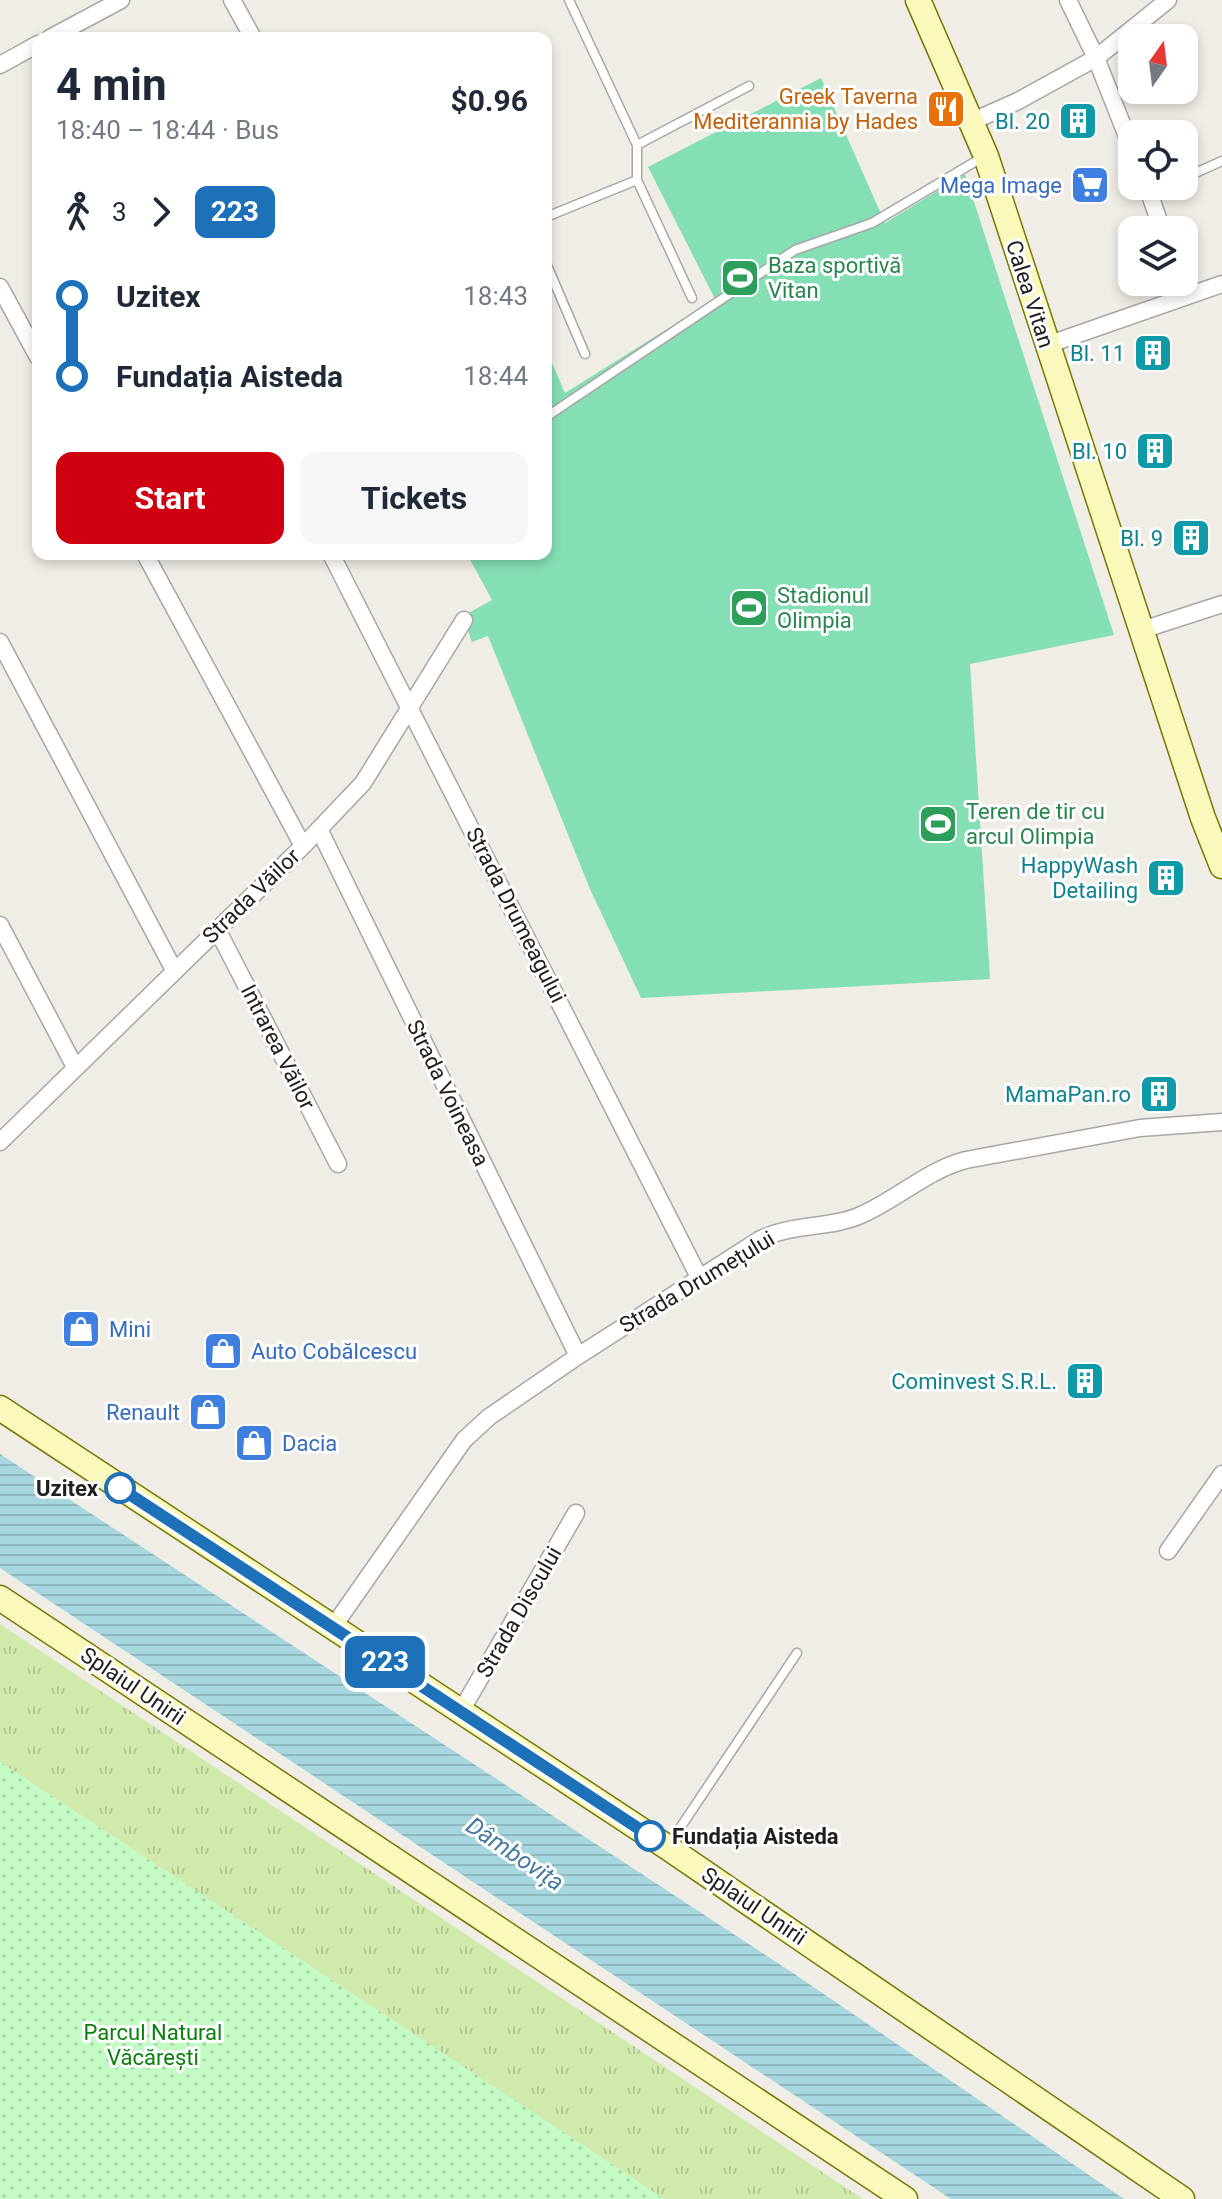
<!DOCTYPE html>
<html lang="en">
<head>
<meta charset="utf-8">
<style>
	body { margin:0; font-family:Roboto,sans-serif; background:#f6f6f7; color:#1f2937; height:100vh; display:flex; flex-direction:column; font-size:30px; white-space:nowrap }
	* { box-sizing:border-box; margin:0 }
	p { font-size:26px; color:#747a83 }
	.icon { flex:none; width:44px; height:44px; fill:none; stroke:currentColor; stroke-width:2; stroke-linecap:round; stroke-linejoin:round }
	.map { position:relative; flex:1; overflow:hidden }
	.side { position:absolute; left:32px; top:32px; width:520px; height:528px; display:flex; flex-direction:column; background:#fff; border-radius:16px; box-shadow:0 4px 12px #0003 }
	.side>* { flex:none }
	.badge { padding:0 16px; border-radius:12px; font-size:28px; line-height:52px }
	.needle { width:52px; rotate:14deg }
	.tools { position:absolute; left:1118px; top:24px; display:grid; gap:16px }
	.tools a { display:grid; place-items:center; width:80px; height:80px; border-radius:16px; background:#fff; box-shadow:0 4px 12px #0003; font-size:40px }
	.map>.badge { position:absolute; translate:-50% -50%; box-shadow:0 0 0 4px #fff }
	.legs { display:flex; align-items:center; gap:12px; height:88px; padding:0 24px; font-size:26px }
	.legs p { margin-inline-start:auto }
	.overview { display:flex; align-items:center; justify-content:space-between; height:136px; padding:0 24px }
	h1 { font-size:44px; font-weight:700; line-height:60px }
	.cta { display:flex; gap:16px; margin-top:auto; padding:16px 24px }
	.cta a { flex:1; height:92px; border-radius:16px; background:#cf0010; color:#fff; font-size:32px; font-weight:700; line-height:92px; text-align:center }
	.cta a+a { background:#f6f6f7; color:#1f2937 }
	ul { padding:0 24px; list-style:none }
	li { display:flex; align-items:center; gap:28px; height:80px; font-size:30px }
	li i { display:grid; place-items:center; width:12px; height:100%; margin:0 10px; background:currentColor }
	li i::after { content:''; width:20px; height:20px; margin:-10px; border:6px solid; border-radius:50%; background:#fff }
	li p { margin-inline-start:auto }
	li:first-child i { background:linear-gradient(#0000 50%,currentColor 0) }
	li:last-child i { background:linear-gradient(currentColor 50%,#0000 0) }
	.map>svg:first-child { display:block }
	.grass { fill:url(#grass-tufts) }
	.park { fill:url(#park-dots) }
	.pitch { fill:#84dfb5 }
	.water { fill:url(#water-rules) }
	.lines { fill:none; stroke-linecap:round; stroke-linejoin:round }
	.service-casing { stroke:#a7a7a7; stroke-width:11 }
	.minor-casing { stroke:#a7a7a7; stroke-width:19 }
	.secondary-casing { stroke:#767904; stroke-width:27 }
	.service { stroke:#fff; stroke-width:8 }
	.minor { stroke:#fff; stroke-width:16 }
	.secondary { stroke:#faf8bb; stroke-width:24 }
	.line-1-casing { stroke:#fff; stroke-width:18 }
	.line-1 { stroke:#1d71b8; stroke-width:12 }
	.stop-1-dot { fill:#fff; stroke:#1d71b8; stroke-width:4 }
	.labels { text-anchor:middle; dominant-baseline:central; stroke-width:6; stroke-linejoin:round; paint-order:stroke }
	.food-label { font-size:22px; fill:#c56008; stroke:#fff; text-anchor:end }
	.culture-label { font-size:22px; fill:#0d838f; stroke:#fff; text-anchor:end }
	.shop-label { font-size:22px; fill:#366cbe; stroke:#fff; text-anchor:start }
	.leisure-label { font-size:22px; fill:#27864d; stroke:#fff; text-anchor:start }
	.street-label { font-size:22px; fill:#202020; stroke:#fff }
	.stop-label { font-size:22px; font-weight:bold; fill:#202020; stroke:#fff; text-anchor:end }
	.park-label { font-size:22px; fill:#0b800c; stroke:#fff }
	.water-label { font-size:24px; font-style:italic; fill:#457aa1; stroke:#fff }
</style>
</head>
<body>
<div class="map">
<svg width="1222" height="2199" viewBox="0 0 1222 2199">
	<defs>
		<pattern id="grass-tufts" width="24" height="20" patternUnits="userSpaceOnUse" patternTransform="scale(2)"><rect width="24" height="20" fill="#d0eaac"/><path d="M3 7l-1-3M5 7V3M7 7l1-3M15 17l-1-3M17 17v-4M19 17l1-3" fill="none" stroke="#b2c894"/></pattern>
		<pattern id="park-dots" width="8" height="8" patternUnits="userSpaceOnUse" patternTransform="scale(2)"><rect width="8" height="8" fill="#c4fac4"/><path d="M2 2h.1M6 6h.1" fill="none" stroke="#a8d6a8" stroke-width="1.8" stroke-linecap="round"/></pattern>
		<pattern id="water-rules" width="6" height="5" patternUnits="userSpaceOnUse" patternTransform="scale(2)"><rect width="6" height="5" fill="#a6d6de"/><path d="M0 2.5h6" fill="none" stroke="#8fb7be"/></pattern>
	</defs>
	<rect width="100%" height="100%" fill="#f0ece6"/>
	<!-- grass -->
	<path class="grass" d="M0 1624 863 2199H664L0 1762Z"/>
	<!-- park -->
	<path class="park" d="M0 1762 586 2147 664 2199H0Z"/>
	<!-- pitch -->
	<path class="pitch" d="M821 78 885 223 965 174 1114 635 970 664 990 979 641 998 590 889 488 636 472 642 463 616 492 600 467 554H546V349L565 393 715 299 648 167Z"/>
	<!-- water -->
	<path class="water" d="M0 1454 793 1973 1124 2199H951L0 1568Z"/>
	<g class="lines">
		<defs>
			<path id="service" d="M569 0 637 145V180L692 298
				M637 145 749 86
				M1184 178 1222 161
				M1150 193 1166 186
				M546 217 637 180
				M546 263 585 354
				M546 417 795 250 872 223 983 157
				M668 1846 797 1653"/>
			<path id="minor" d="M232 0 253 38
				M1068 0 1096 58 1132 149
				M50 38 121 0
				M0 65 38 44
				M973 121 1018 101 1096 58 1168 0
				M1147 186 1162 230
				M0 287 38 357
				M1047 345 1222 284
				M145 554 303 846
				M331 554 699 1277
				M1142 630 1222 604
				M0 642 174 970
				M319 829 578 1356
				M0 925 75 1067
				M217 929 338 1164
				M0 1142 303 846 363 783 464 620
				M1168 1551 1222 1474
				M333 1627 464 1440 489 1417 578 1356 759 1240C791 1223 829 1229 861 1215 898 1199 927 1170 966 1160L1140 1128 1222 1122
				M461 1711 576 1513"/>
			<path id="secondary" d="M918 0 986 156 1203 818 1222 866
				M0 1408 667 1847 1182 2199
				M0 1598 905 2199"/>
		</defs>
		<!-- service casing -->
		<use href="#service" class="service-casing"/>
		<!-- minor casing -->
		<use href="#minor" class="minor-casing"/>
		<!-- secondary casing -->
		<use href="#secondary" class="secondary-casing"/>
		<!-- service -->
		<use href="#service" class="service"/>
		<!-- minor -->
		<use href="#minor" class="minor"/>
		<!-- secondary -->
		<use href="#secondary" class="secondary"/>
	</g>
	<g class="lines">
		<defs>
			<path id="line-1" d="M120 1488 650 1836"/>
		</defs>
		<!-- line-1 casing -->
		<use href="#line-1" class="line-1-casing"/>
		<!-- line-1 -->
		<use href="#line-1" class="line-1"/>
	</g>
	<!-- icons -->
	<defs>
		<symbol id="restaurant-square" viewBox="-11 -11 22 22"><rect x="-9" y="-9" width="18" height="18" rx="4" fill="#e8710a" stroke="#fff"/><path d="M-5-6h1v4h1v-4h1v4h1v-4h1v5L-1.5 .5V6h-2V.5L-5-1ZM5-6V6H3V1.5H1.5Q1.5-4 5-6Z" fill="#fff"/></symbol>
		<symbol id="building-square" viewBox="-11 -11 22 22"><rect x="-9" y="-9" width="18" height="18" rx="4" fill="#0f9aa8" stroke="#fff"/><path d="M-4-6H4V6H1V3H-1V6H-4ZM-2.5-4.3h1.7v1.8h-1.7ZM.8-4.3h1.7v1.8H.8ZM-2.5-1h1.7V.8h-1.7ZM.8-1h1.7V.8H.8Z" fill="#fff"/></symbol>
		<symbol id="supermarket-square" viewBox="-11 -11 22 22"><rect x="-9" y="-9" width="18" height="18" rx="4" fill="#3f7fe0" stroke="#fff"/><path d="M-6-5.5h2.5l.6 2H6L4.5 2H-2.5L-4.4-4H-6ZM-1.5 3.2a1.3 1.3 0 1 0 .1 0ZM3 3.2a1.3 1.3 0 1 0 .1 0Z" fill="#fff"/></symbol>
		<symbol id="stadium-square" viewBox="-11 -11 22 22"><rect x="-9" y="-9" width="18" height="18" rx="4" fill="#2e9e5b" stroke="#fff"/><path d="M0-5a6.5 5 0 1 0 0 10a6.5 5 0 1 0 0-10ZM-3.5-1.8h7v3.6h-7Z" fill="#fff"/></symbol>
		<symbol id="shop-square" viewBox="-11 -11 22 22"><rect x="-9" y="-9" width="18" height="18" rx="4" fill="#3f7fe0" stroke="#fff"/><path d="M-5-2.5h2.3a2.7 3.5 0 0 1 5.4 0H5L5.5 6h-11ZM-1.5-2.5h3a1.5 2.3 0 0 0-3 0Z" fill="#fff"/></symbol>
	</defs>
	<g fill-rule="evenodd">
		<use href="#restaurant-square" x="924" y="87" width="44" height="44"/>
		<use href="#building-square" x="1056" y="99" width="44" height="44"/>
		<use href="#supermarket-square" x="1068" y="163" width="44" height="44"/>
		<use href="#stadium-square" x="718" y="256" width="44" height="44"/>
		<use href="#building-square" x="1131" y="331" width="44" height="44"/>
		<use href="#building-square" x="1133" y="429" width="44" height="44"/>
		<use href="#building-square" x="1169" y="516" width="44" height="44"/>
		<use href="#stadium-square" x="727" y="586" width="44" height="44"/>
		<use href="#stadium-square" x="916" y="802" width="44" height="44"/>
		<use href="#building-square" x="1144" y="856" width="44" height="44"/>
		<use href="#building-square" x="1137" y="1072" width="44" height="44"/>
		<use href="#shop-square" x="59" y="1307" width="44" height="44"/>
		<use href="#shop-square" x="201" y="1329" width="44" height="44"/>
		<use href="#building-square" x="1063" y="1359" width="44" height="44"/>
		<use href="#shop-square" x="186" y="1390" width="44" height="44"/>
		<use href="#shop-square" x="232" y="1421" width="44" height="44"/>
	</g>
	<!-- markers -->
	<g class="stop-1-dot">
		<circle cx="120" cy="1488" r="14"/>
		<circle cx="650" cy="1836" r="14"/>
	</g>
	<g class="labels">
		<!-- food labels -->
		<g class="food-label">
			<text x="918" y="96">Greek Taverna<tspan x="918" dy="25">Mediterannia by Hades</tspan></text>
		</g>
		<!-- culture labels -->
		<g class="culture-label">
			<text x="1050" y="121">Bl. 20</text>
			<text x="1125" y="353">Bl. 11</text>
			<text x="1127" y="451">Bl. 10</text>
			<text x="1163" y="538">Bl. 9</text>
			<text x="1138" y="865">HappyWash<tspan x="1138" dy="25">Detailing</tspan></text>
			<text x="1131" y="1094">MamaPan.ro</text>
			<text x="1057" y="1381">Cominvest S.R.L.</text>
		</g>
		<!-- shop labels -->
		<g class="shop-label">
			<text x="1062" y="185" text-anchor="end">Mega Image</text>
			<text x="109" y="1329">Mini</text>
			<text x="251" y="1351">Auto Cobălcescu</text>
			<text x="180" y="1412" text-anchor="end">Renault</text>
			<text x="282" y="1443">Dacia</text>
		</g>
		<!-- leisure labels -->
		<g class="leisure-label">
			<text x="768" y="265">Baza sportivă<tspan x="768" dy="25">Vitan</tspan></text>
			<text x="777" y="595">Stadionul<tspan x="777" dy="25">Olimpia</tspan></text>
			<text x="966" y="811">Teren de tir cu<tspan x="966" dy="25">arcul Olimpia</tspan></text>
		</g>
		<!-- street labels -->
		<g class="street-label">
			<text transform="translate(1030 294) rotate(72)">Calea Vitan</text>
			<text transform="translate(251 896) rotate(-44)">Strada Văilor</text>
			<text transform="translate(516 915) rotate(63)">Strada Drumeagului</text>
			<text transform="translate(278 1047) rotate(63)">Intrarea Văilor</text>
			<text transform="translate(448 1093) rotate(64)">Strada Voineasa</text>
			<text transform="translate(697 1282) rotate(-31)">Strada Drumețului</text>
			<text transform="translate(519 1612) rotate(-60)">Strada Discului</text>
			<text transform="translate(133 1686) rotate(34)">Splaiul Unirii</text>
			<text transform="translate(754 1906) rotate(34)">Splaiul Unirii</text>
		</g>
		<!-- stop labels -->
		<g class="stop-label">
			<text x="98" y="1488">Uzitex</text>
			<text x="672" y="1836" text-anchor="start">Fundația Aisteda</text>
		</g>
		<!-- park labels -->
		<g class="park-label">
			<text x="153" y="2032">Parcul Natural<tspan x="153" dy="25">Văcărești</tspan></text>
		</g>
		<!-- water labels -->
		<g class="water-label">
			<text transform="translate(515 1854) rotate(34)">Dâmbovița</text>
		</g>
	</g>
</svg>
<div class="tools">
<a><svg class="needle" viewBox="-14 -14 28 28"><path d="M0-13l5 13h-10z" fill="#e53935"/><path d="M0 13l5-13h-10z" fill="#747a83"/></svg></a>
<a><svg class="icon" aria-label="locate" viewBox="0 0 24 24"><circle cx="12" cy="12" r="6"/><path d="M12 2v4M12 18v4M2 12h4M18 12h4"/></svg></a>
<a><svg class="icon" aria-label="layers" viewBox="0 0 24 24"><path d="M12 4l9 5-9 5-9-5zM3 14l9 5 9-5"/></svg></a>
</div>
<b class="badge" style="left:385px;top:1662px;background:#1d71b8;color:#fff">223</b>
<section class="side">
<div class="overview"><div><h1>4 min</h1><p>18:40 – 18:44 · Bus</p></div><b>$0.96</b></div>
<div class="legs"><svg class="icon" aria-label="walk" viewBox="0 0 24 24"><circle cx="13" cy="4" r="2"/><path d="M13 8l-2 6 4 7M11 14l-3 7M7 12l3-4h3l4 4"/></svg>3<svg class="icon" aria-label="forward" viewBox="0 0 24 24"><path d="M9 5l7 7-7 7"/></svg><b class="badge" style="background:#1d71b8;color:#fff">223</b></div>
<ul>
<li><i style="color:#1d71b8"></i><b>Uzitex</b><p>18:43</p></li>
<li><i style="color:#1d71b8"></i><b>Fundația Aisteda</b><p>18:44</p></li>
</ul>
<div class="cta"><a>Start</a><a>Tickets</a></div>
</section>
</div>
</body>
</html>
